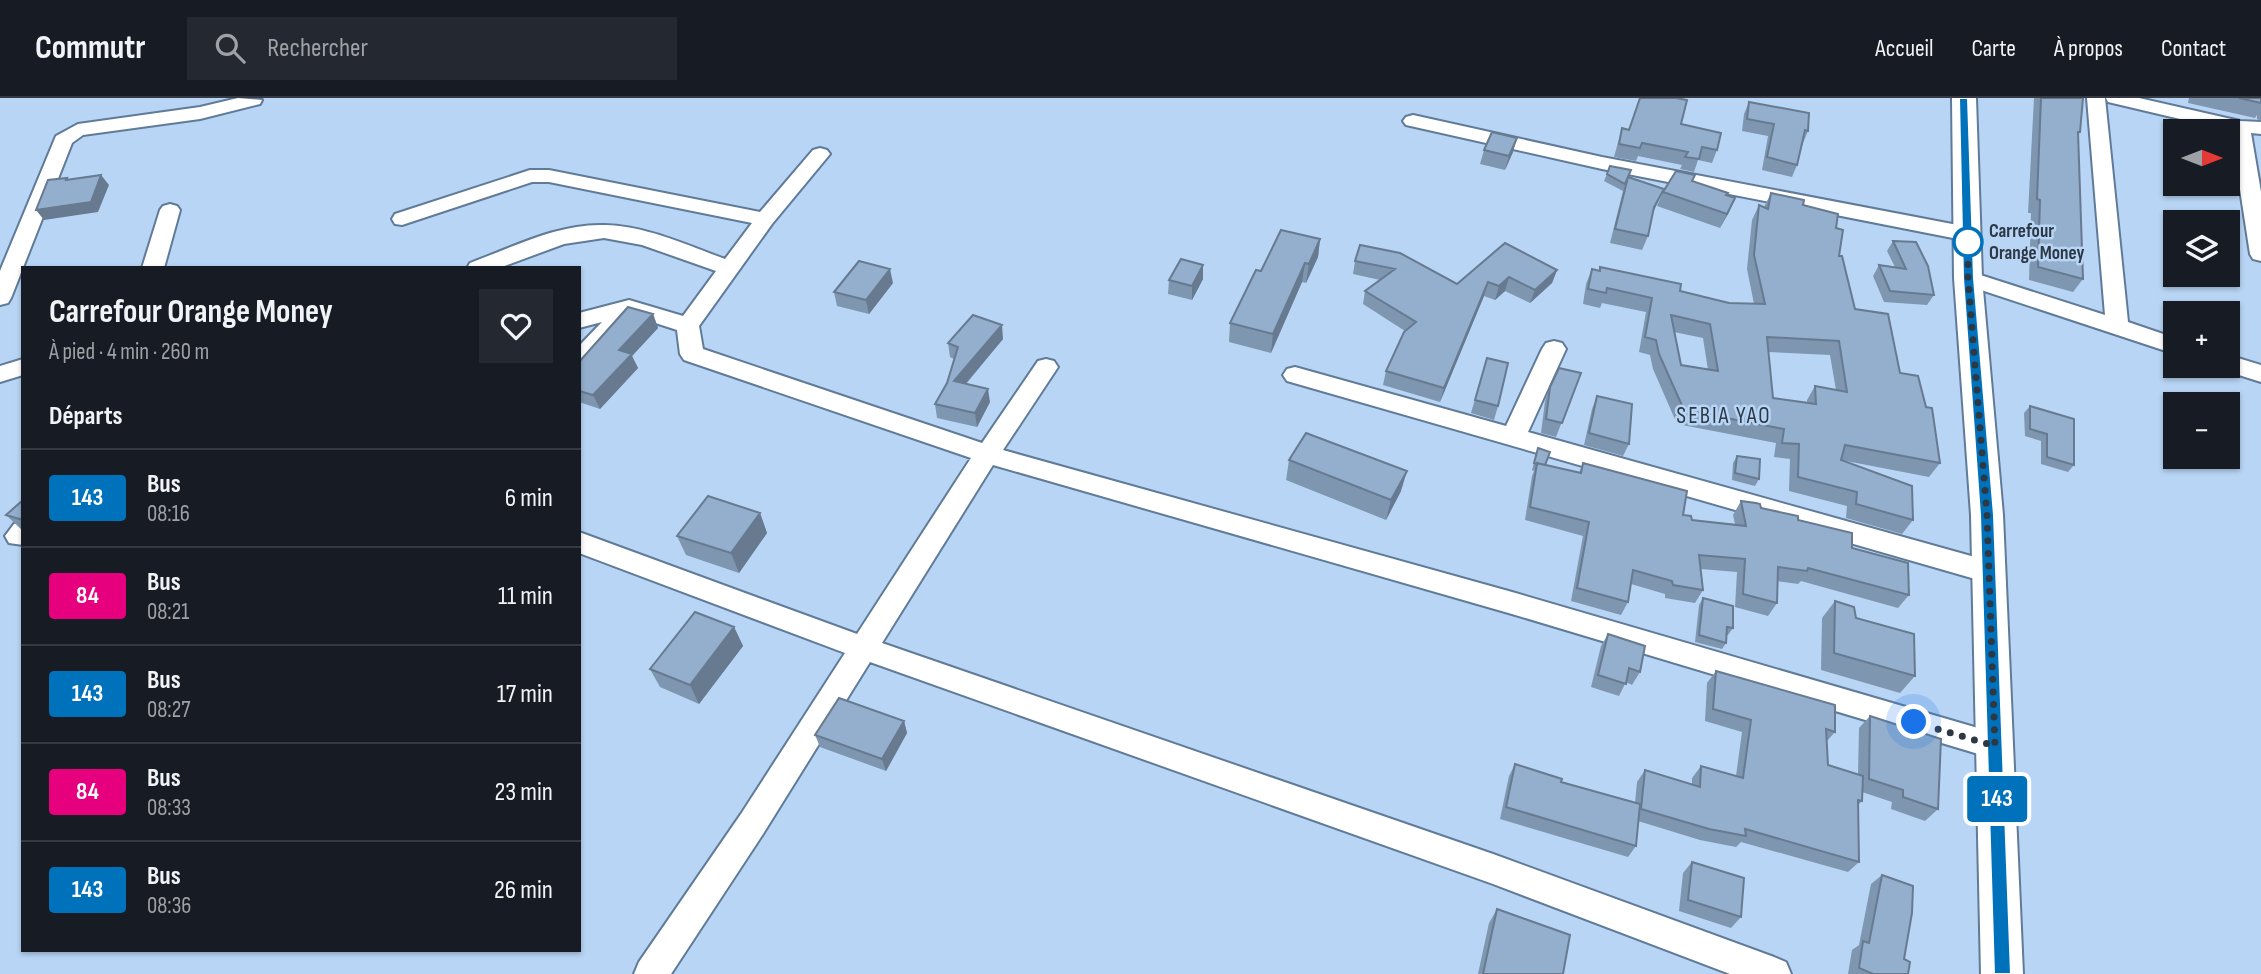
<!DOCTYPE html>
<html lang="fr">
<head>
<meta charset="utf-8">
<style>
	body { margin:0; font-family:"Sofia Sans Condensed",sans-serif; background:#242831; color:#f1f3f6; height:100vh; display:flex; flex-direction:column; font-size:26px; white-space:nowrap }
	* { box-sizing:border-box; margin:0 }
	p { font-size:23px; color:#9ea1a6 }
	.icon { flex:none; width:38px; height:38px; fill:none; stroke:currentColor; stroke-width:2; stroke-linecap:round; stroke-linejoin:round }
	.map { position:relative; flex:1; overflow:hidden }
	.drawer { position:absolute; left:21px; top:168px; width:560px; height:686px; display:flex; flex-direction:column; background:#171b24; border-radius:0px; box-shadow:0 2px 5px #0004 }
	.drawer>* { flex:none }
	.badge { padding:0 14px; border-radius:5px; font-size:24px; line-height:46px }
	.needle { width:46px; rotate:90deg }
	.fabs { position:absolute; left:2163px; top:21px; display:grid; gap:14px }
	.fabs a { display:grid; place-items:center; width:77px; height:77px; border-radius:0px; background:#171b24; box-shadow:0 2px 5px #0004; font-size:35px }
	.you { position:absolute; width:35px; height:35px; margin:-18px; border:5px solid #fff; border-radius:50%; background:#1a73e8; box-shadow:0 0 0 10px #1a73e833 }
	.map>.badge { position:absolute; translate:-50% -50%; box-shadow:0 0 0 4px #fff }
	h2 { padding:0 28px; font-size:26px; line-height:63px }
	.round { display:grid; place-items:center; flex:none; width:74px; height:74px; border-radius:0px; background:#242831 }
	.head { display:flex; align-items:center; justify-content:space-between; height:119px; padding:0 28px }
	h1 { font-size:33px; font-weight:700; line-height:52px }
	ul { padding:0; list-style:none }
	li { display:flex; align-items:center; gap:21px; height:98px; padding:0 28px; border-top:2px solid #363941 }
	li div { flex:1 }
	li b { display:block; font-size:26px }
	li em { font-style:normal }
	li .badge { min-width:77px; font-weight:700; text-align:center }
	header { display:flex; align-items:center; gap:42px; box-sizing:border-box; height:98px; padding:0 35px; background:#171b24; border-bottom:2px solid #363941 }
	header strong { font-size:33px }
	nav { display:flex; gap:38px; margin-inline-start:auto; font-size:24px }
	.search { width:490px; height:63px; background:#242831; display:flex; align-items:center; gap:18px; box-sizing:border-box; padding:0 24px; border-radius:0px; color:#9ea1a6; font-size:26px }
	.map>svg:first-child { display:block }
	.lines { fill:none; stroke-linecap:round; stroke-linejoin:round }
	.minor-casing { stroke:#607b98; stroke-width:4 }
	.tertiary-casing { stroke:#607b98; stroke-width:4 }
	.minor { fill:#fff; fill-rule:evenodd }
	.tertiary { fill:#fff; fill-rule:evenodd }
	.wall { fill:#7e96b0; fill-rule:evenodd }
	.shaded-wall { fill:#677a90 }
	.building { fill:#93afcd; stroke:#677a90; stroke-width:2; fill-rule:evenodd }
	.line { fill:#0072bc; stroke:#fff; stroke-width:2 }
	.walk { stroke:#2d3845; stroke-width:7; stroke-dasharray:0 12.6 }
	.stop-dot { fill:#fff; stroke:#0072bc; stroke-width:3.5 }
	.labels { text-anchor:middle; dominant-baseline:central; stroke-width:5; stroke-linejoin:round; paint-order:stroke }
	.stop-label { font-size:19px; font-weight:bold; fill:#2d3845; stroke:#b8d5f5; text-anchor:start }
	.quarter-label { font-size:23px; letter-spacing:2px; fill:#2d3845; stroke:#b8d5f5 }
</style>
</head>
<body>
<header>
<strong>Commutr</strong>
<div class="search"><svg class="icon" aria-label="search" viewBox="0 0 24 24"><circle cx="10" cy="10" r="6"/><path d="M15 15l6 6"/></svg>Rechercher</div>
<nav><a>Accueil</a><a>Carte</a><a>À propos</a><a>Contact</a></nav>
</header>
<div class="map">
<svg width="2261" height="876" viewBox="0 0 2261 876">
	<rect width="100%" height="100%" fill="#b8d5f5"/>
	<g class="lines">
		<defs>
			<path id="minor" d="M238 0 262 2 260 6 200 21 83 37 72 45 11 200 8 205 0 207V173L56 38 78 26 200 9Z
				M2087 0H2105L2128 224 2175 240V256L1960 185 1957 180 1960 175 1968 173 2105 217Z
				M2106 0H2139L2240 23 2261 24V36L2251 35 2261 94V163L2253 161 2250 156 2231 33 2108 4Z
				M1413 17 1602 59 1968 129 1975 131 1979 136 1975 141 1968 143 1602 71 1406 27 1403 23 1406 19Z
				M820 50 827 52 830 56 772 126 699 228 703 251 982 345 1038 263 1046 261 1054 263 1058 269 1003 352 1512 494 1995 635 2006 639 2010 648 2006 657 1995 661 1512 516 993 367 882 545 1493 756 1774 859 1786 864 1791 876H1730L1493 786 870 564 763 736 671 876H634L639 864 741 716 845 555 579 455V434L857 536 971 360 684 262 680 256 677 232 634 218 587 268 579 270V248L602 224 579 230V215L629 202 683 218 716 173 642 147 604 140 564 146 499 170H467L470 165C513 149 559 125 605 127 646 128 687 147 725 161L752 125 549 84H532L402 127 395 126 392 121 395 116 530 72H549L760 114 813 52Z
				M170 106 177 108 180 112 164 170H142L160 112 163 108Z
				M1554 243 1562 245 1566 251 1528 334 1989 463 1998 466 2002 474 1998 482 1989 485 1287 283 1283 277 1287 271 1295 269 1506 328 1542 251 1546 245Z
				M2228 257 2261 267V284L2220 271 2218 268H2228Z
				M23 261V277L0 284V268Z
				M23 423V447L9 445 5 438 14 426Z"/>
			<path id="tertiary" d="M1952 0H1976L1982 180 2003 417 2023 876H1981L1971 417 1954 180Z"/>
		</defs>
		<!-- minor casing -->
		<use href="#minor" class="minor-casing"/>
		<!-- tertiary casing -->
		<use href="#tertiary" class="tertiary-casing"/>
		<!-- minor -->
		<use href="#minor" class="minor"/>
		<!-- tertiary -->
		<use href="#tertiary" class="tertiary"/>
	</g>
	<!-- wall -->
	<path class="wall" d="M2034 0H2083L2080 34 2078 38 2083 181 2073 194 2029 182 2031 115H2028Z
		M2189 0H2261V23L2257 21V17L2255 20 2188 5Z
		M1749 4 1808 33 1803 45 1797 67 1792 79 1762 72 1768 38 1742 33 1744 16Z
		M1681 26 1717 52 1712 65 1698 62 1694 74 1680 71 1682 67 1638 58 1636 63 1614 59 1622 30 1629 32Z
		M1484 52 1513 54 1505 72 1480 66Z
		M1607 76 1629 79 1658 104 1653 115 1648 138 1642 152 1610 145 1623 93 1604 83Z
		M1693 83 1726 97 1729 114 1720 130 1657 108 1663 94Z
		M1771 95 1803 107 1836 130 1839 158 1855 211 1900 275 1940 365 1929 379 1841 362 1913 422 1902 436 1846 420 1847 408 1789 393 1790 361 1774 359 1776 345 1677 326 1653 271 1650 257 1639 254 1646 214 1602 205 1600 210 1583 206 1586 186 1592 171 1599 173 1600 169 1680 193 1729 205 1754 206 1747 171 1752 122 1759 107 1764 109ZM1674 234 1703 240 1708 272 1681 267ZM1768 254 1830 257 1836 292 1815 288 1807 302V305L1773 300Z
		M1320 141 1318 159 1306 185 1302 184 1271 255 1229 244 1230 225Z
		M1893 143 1934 197 1927 207 1884 204 1873 178 1879 167 1895 169 1887 153Z
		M1355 163 1457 186 1557 172 1552 185 1530 205 1505 193 1495 202 1484 198 1440 304 1383 287 1386 273 1405 233 1363 206 1365 193 1380 182 1353 176Z
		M1203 167V181L1192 202 1168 196 1169 182Z
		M893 185 869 216 837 208 834 194Z
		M653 216 658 230 632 258 638 270 600 311 579 304V264Z
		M1003 241 966 286 990 304 977 329 937 320 935 306 947 285 954 261 950 259 948 245Z
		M1487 260 1498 308 1494 322 1471 315Z
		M1581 275 1556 339 1541 335 1545 303 1550 289Z
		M1597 298 1629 346 1623 358 1584 347 1592 311Z
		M2030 308 2074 367 2068 374 2041 366V343L2025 338 2024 315Z
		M1538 350 1545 367 1579 375 1583 365 1692 422 1735 426 1733 417 1741 403 1798 422 1852 450 1909 497 1898 510 1801 483 1798 486 1777 483V505L1768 518 1735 509 1737 474 1701 471 1703 492 1695 505 1665 500V496L1631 486 1628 504 1621 517 1571 503 1583 438 1525 422 1532 378 1534 373 1532 372Z
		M1737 358 1759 381 1755 388 1732 382 1733 365Z
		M1289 362 1401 393 1386 422 1286 382Z
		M23 402V433L6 417Z
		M760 415 767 435 739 475 686 457 677 438Z
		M1703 500 1733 530 1728 537H1726V545L1722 551 1695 544 1699 507Z
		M1835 503 1915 578 1900 595 1821 572 1822 520Z
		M734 529 743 548 699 606 660 589 650 571Z
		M1608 536 1640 574 1632 587 1626 584 1619 598 1591 589 1601 548Z
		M1716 573 1835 634 1827 643 1828 667 1858 677 1859 630 1870 618 1938 711 1925 723 1891 711 1892 704 1862 694V703L1858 707 1859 764 1848 774 1741 744 1736 749 1700 742 1638 723 1636 748 1628 759 1500 721 1509 678 1515 666 1561 684 1635 705 1637 684 1645 672 1692 686V680L1701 668 1736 678 1742 634 1705 623 1707 585Z
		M904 623 907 635 886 673 820 649 815 637Z
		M1692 764 1741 819 1731 830 1679 813 1683 775Z
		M1882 777 1908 876H1848L1852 852 1859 847 1871 786Z
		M1497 811 1563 876H1478L1489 825Z"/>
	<!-- shaded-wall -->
	<path class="shaded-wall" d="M1517 40 1513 54 1505 72 1509 58Z
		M101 77 109 87 98 114 44 122 36 112Z
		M1664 91 1658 104 1648 122 1654 109Z
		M1735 100 1729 114 1720 130Z
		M1320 141 1318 159 1306 185 1309 166Z
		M1305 165 1302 184 1271 255 1273 236Z
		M1203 167V181L1192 202V188Z
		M890 171 893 185 869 216 866 202Z
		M1557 172 1552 185 1530 205 1535 192Z
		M1509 179 1505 193 1495 202 1499 188Z
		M1488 184 1484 198 1440 304 1444 290Z
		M653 216 658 230 632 258 638 270 600 311 593 297 619 252Z
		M1002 227 1003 241 956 297 954 283Z
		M988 291 990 304 977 329 975 315Z
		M1407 373 1401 393 1386 422 1391 402Z
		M760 415 767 435 739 475 731 455Z
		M734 529 743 548 699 606 690 587Z
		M904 623 907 635 886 673 882 661Z"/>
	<!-- building -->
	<path class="building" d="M1640 0H1676L1687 2 1681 26 1721 35 1717 52 1702 49 1699 61 1685 59 1688 54 1642 45 1640 50 1619 46 1622 30 1629 32Z
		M2041 0H2083L2080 34H2078L2083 181 2038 169 2040 102 2037 101Z
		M2239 0H2261V5Z
		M1749 4 1809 15 1808 33 1805 32 1797 67 1767 59 1774 26 1747 21Z
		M1492 34 1517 40 1509 58 1484 52Z
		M1610 68 1631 72 1625 86 1607 76Z
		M1676 73 1695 77 1692 83 1728 95 1726 97 1735 100 1727 116 1663 94Z
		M101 77 91 104 36 112 48 82 67 80 66 82Z
		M1628 79 1664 91 1654 109 1648 138 1615 131Z
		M1771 95 1804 102 1803 107 1838 116 1836 130 1843 132 1839 158H1842L1855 211 1888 216 1900 275 1918 278 1926 309 1932 310 1940 365 1845 347 1841 362 1912 388 1913 422 1856 406 1857 394 1798 379 1799 346 1782 345 1784 331 1684 312 1659 256 1656 242 1645 239 1652 200 1607 190 1606 195 1588 191 1592 171 1600 173V169L1681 186 1680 193 1729 205 1765 206 1754 157 1759 107 1768 111ZM1671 217 1710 226 1718 273 1681 267ZM1767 239 1839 243 1847 294 1815 288 1816 306 1773 300Z
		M1281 132 1320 141 1309 166 1305 165 1273 236 1230 225 1256 172 1261 173Z
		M1893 143 1916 144 1928 168 1934 197 1890 193 1879 167 1906 171Z
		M1505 145 1557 172 1535 192 1509 179 1499 188 1488 184 1444 290 1386 273 1404 234 1416 224 1365 193 1395 171 1355 163 1360 147 1400 155 1457 186Z
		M1181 161 1203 167 1192 188 1169 182Z
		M859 163 890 171 866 202 834 194Z
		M628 209 653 216 619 252 632 256 593 297 579 293V264Z
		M973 217 1002 227 954 283 988 291 975 315 935 306 947 285 958 249 948 245Z
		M1487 260 1508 265 1498 308 1475 302Z
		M1559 270 1581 275 1562 325 1546 321 1550 289Z
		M1597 298 1632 306 1629 346 1589 335Z
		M2030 308 2074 321V367L2047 359V336L2030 331Z
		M1306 335 1407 373 1391 402 1289 362Z
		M1538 350 1550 354 1545 367 1537 365V366L1534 365Z
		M1737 358 1760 361 1759 381 1735 375Z
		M1537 365 1581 375 1583 365 1687 393 1683 417 1691 418 1692 422 1746 428 1741 403 1756 405 1760 406 1761 410 1798 418V422L1852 435V450L1908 465 1909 497 1808 470 1807 473 1778 469 1777 505 1743 496 1745 461 1699 457 1703 492 1673 487 1672 483 1633 472 1628 504 1577 490 1589 424 1530 409Z
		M708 398 760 415 731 455 677 438Z
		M23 402V422L6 417Z
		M1703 500 1733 508V530L1727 529 1726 545 1699 537Z
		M1835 503 1854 509 1856 520 1914 536 1915 578 1834 555Z
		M695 514 734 529 690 587 650 571Z
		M1608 536 1645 548 1640 574 1629 570 1626 586 1598 577Z
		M1716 573 1835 607V634L1826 631 1828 667 1863 678 1862 703 1858 702 1859 764 1745 731 1746 738 1709 731 1641 711 1645 672 1700 689 1701 668 1743 680 1751 622 1713 611Z
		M839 600 904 623 882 661 815 637Z
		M1870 618 1941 641 1938 711 1903 699V692L1869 681Z
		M1515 666 1562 681 1561 684 1640 706 1636 748 1506 709Z
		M1692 764 1744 780 1741 819 1688 802Z
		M1882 777 1913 788 1912 815 1904 861 1910 864 1908 876H1873L1859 870 1863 843 1869 845Z
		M1497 811 1570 837 1563 876H1483Z"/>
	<!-- line -->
	<path class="line" d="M1959 0H1968L1974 180 1994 417 2011 876H1994L1980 417 1963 180Z"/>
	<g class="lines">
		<!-- walk -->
		<path class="walk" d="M1914 624 1995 648 1987 417 1968 180V136V144"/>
	</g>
	<!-- markers -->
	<circle class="stop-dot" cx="1968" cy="144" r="14"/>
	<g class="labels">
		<!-- stop labels -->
		<g class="stop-label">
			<text x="1989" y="133">Carrefour<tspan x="1989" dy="22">Orange Money</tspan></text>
		</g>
		<!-- quarter labels -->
		<g class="quarter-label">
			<text x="1724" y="318">SEBIA YAO</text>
		</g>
	</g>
</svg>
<div class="fabs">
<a><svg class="needle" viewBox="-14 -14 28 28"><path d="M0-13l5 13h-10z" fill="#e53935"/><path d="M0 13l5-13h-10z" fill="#9ea1a6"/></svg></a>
<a><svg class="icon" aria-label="layers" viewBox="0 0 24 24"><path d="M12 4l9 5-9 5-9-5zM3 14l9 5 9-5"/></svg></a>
<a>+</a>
<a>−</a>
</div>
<div class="you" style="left:1914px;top:624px"></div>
<b class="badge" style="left:1997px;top:701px;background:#0072bc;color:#fff">143</b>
<section class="drawer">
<div class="head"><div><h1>Carrefour Orange Money</h1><p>À pied · 4 min · 260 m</p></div><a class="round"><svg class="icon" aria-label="heart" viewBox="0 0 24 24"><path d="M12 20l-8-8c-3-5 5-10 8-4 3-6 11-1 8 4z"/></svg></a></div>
<h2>Départs</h2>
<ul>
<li><span class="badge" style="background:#0072bc;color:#fff">143</span><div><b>Bus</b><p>08:16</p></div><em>6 min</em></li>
<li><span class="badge" style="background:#e6007e;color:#fff">84</span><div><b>Bus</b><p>08:21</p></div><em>11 min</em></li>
<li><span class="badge" style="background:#0072bc;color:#fff">143</span><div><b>Bus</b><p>08:27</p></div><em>17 min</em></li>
<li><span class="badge" style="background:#e6007e;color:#fff">84</span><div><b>Bus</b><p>08:33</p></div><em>23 min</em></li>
<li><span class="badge" style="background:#0072bc;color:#fff">143</span><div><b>Bus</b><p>08:36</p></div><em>26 min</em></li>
</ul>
</section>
</div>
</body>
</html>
